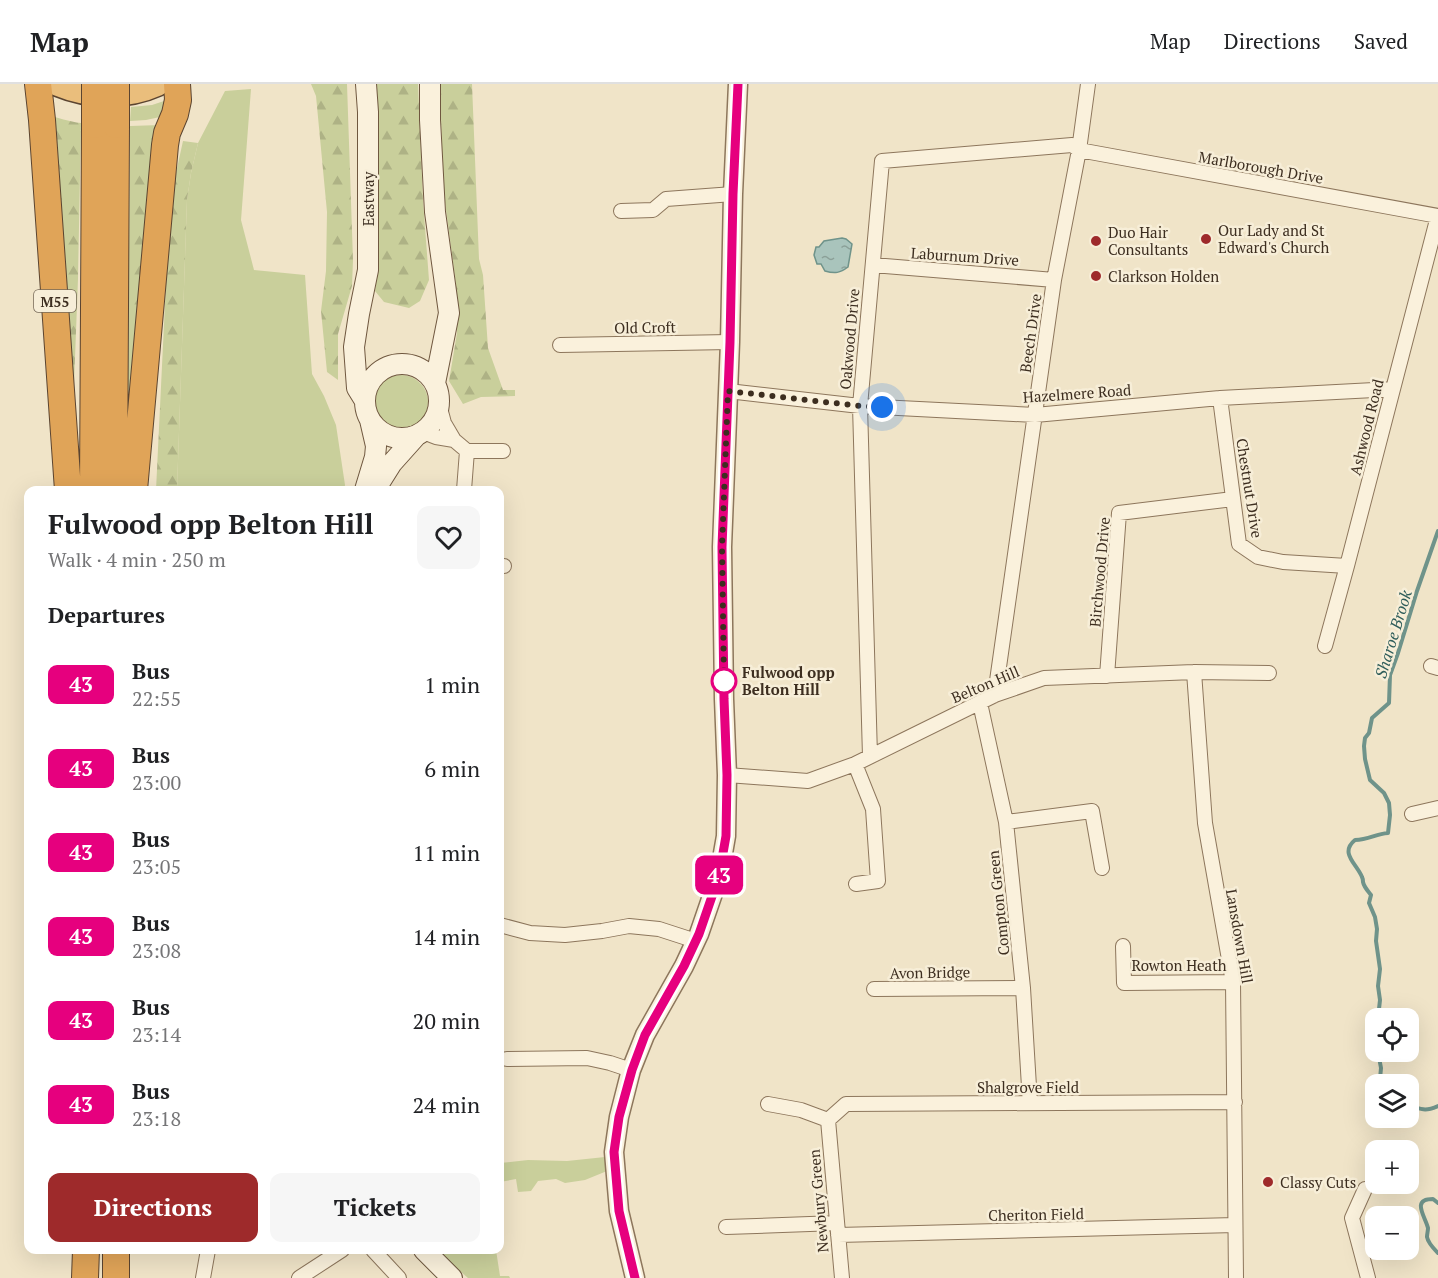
<!DOCTYPE html>
<html lang="en">
<head>
<meta charset="utf-8">
<style>
	body { margin:0; font-family:"PT Serif",serif; background:#f6f6f6; color:#202124; height:100vh; display:flex; flex-direction:column; font-size:22px; white-space:nowrap }
	* { box-sizing:border-box; margin:0 }
	p { font-size:20px; color:#757577 }
	.icon { flex:none; width:33px; height:33px; fill:none; stroke:currentColor; stroke-width:2; stroke-linecap:round; stroke-linejoin:round }
	.map { position:relative; flex:1; overflow:hidden }
	.side { position:absolute; left:24px; top:402px; width:480px; height:768px; display:flex; flex-direction:column; background:#fff; border-radius:12px; box-shadow:0 6px 24px #0002 }
	.side>* { flex:none }
	.badge { padding:0 12px; border-radius:9px; font-size:21px; line-height:39px }
	.buttons { position:absolute; left:1365px; top:924px; display:grid; gap:12px }
	.buttons a { display:grid; place-items:center; width:54px; height:54px; border-radius:12px; background:#fff; box-shadow:0 6px 24px #0002; font-size:30px }
	.you { position:absolute; width:30px; height:30px; margin:-15px; border:4px solid #fff; border-radius:50%; background:#1a73e8; box-shadow:0 0 0 9px #1a73e833 }
	.map>.badge { position:absolute; translate:-50% -50%; box-shadow:0 0 0 3px #fff }
	h2 { padding:0 24px; font-size:22px; line-height:54px }
	.round { display:grid; place-items:center; flex:none; width:63px; height:63px; border-radius:12px; background:#f6f6f6 }
	.head { display:flex; align-items:center; justify-content:space-between; height:102px; padding:0 24px }
	h1 { font-size:28px; font-weight:800; line-height:45px }
	.action { display:flex; gap:12px; margin-top:auto; padding:12px 24px }
	.action a { flex:1; height:69px; border-radius:12px; background:#9e2a2b; color:#fff; font-size:24px; font-weight:800; line-height:69px; text-align:center }
	.action a+a { background:#f6f6f6; color:#202124 }
	ul { padding:0; list-style:none }
	li { display:flex; align-items:center; gap:18px; height:84px; padding:0 24px }
	li div { flex:1 }
	li b { display:block; font-size:22px }
	li em { font-style:normal }
	li .badge { min-width:66px; font-weight:700; text-align:center }
	header { display:flex; align-items:center; gap:36px; box-sizing:border-box; height:84px; padding:0 30px; background:#fff; border-bottom:2px solid #e0e0e0 }
	header strong { font-size:28px }
	nav { display:flex; gap:33px; margin-inline-start:auto; font-size:21px }
	.map>svg:first-child { display:block }
	.grass { fill:#c9cf9b }
	.forest { fill:url(#forest-firs) }
	.water { fill:url(#water-ripples); stroke:#6f938a; stroke-width:1.5 }
	.lines { fill:none; stroke-linecap:round; stroke-linejoin:round }
	.stream { stroke:#6f938a; stroke-width:4 }
	.minor-casing { stroke:#8d765c; stroke-width:16 }
	.tertiary-casing { stroke:#8d765c; stroke-width:21 }
	.secondary-casing { stroke:#6f573f; stroke-width:22 }
	.trunk-casing { stroke:#5b4430; stroke-width:27 }
	.motorway-casing { stroke:#5b4430; stroke-width:28 }
	.minor { stroke:#faf1dc; stroke-width:14 }
	.tertiary { stroke:#faf1dc; stroke-width:18 }
	.secondary { stroke:#faf1dc; stroke-width:20 }
	.trunk { stroke:#eabe7c; stroke-width:24 }
	.motorway { stroke:#e0a458; stroke-width:26 }
	.motorway-bridge-casing { stroke:#5b4430; stroke-width:28; stroke-linecap:butt }
	.motorway-bridge { stroke:#e0a458; stroke-width:26 }
	.line-casing { stroke:#fff; stroke-width:14 }
	.line { stroke:#e6007e; stroke-width:9 }
	.walk { stroke:#3d2e20; stroke-width:6; stroke-dasharray:0 10.8 }
	.poi-dot { fill:#9e2a2b; stroke:#f7eed8; stroke-width:2 }
	.stop-dot { fill:#fff; stroke:#e6007e; stroke-width:3 }
	.labels { text-anchor:middle; dominant-baseline:central; stroke-width:5; stroke-linejoin:round; paint-order:stroke }
	.shield { fill:#f7eed8; stroke:#756857; stroke-width:1.5 }
	.shield-label { font-size:14px; font-weight:bold; fill:#3d2e20 }
	.street-label { font-size:15px; fill:#3d2e20; stroke:#f7eed8 }
	.poi-label { font-size:15px; fill:#3d2e20; stroke:#f7eed8; text-anchor:start }
	.stop-label { font-size:15px; font-weight:bold; fill:#3d2e20; stroke:#f7eed8; text-anchor:start }
	.water-label { font-size:16px; font-style:italic; fill:#2f5d5a; stroke:#f7eed8 }
</style>
</head>
<body>
<header>
<strong>Map</strong>
<nav><a>Map</a><a>Directions</a><a>Saved</a></nav>
</header>
<div class="map">
<svg width="1438" height="1194" viewBox="0 0 1438 1194">
	<defs>
		<pattern id="forest-firs" width="22" height="20" patternUnits="userSpaceOnUse" patternTransform="scale(1.5)"><rect width="22" height="20" fill="#c9cf9b"/><path d="M5 1l3.5 6h-7zM16 11l3.5 6h-7z" fill="#aeb285"/></pattern>
		<pattern id="water-ripples" width="26" height="14" patternUnits="userSpaceOnUse" patternTransform="scale(1.5)"><rect width="26" height="14" fill="#a9c4bc"/><path d="M2 4q2-2 4 0t4 0M15 11q2-2 4 0t4 0" fill="none" stroke="#8ba098"/></pattern>
	</defs>
	<rect width="100%" height="100%" fill="#f0e4c8"/>
	<!-- grass -->
	<path class="grass" d="M251 5 241 136 254 186 305 191 312 290 324 312 336 341 345 401 344 406H177L187 116 191 89 198 59 225 7Z
		M173 14 166 34 160 33 146 36 130 37 131 23 152 21Z
		M374 318a27 27 0 1 1 54 0a27 27 0 1 1-54 0Z
		M605 1073 607 1087 585 1096 565 1099 556 1095 538 1097 531 1107 518 1108 516 1095 500 1098V1079L528 1076 567 1077Z
		M436 1166H496L500 1192H509L510 1194H468Z"/>
	<!-- forest -->
	<path class="forest" d="M311 0H347L353 176 352 202 338 250V296L327 288 321 227 326 187 327 128 316 12Z
		M372 0H418L423 117 429 196 420 217 409 224 384 218 375 207 378 184Z
		M440 0H472L479 175 483 191 488 264 503 306H515V312L481 313 463 320 449 297 457 249 456 201 443 103Z
		M46 31C58 33 69 38 81 39L78 195 72 353Z
		M160 41 127 406 130 42Z
		M183 57 198 59 191 89 187 116 177 406H156L170 116Z"/>
	<!-- water -->
	<path class="water" d="M842 154 846 155 852 160 848 183C840 189 835 190 825 187L821 180H817L814 171 816 163H819L824 157Z"/>
	<g class="lines">
		<!-- stream -->
		<path class="stream" d="M1378 934 1380 916 1378 902 1380 885 1376 857 1377 845 1375 833 1369 819 1371 811C1368 807 1364 803 1363 798 1363 797 1363 795 1362 793 1357 780 1339 769 1355 756 1369 756 1375 750 1388 749L1390 731 1389 719 1384 709 1370 696 1365 675 1364 662 1365 654 1369 649 1372 634 1389 619 1390 591 1398 569 1417 507 1438 447
			M1378 968 1381 984 1380 995 1385 1000
			M1408 1021C1422 1025 1424 1028 1438 1022
			M1438 1119 1433 1115C1411 1115 1425 1132 1428 1144 1428 1147 1427 1150 1427 1153 1428 1159 1434 1165 1438 1169"/>
		<defs>
			<path id="minor" d="M621 127 653 126 666 115 733 110
				M873 181 1054 196
				M560 261 730 258
				M728 307 860 322 1035 331 1220 314 1393 305
				M1220 314 1239 460 1258 473 1283 478 1347 482
				M439 320 444 339 454 356 467 367H503
				M423 348 436 353 454 356
				M464 406 467 367
				M500 482H504
				M1325 562 1347 482 1438 132
				M1431 582 1438 584
				M1194 588 1205 739 1233 898 1236 1194
				M1107 592 1119 429 1233 415
				M995 611 1054 196 1079 66 1088 0
				M980 619 1006 738 1023 904 1030 1019
				M870 672 860 322 882 77 1072 61 1079 66 1438 132
				M855 680 873 725 878 797 856 800
				M727 691 808 697 855 680 995 611 1044 594 1194 588 1269 589
				M1412 730 1438 724
				M1006 738 1092 727 1102 784
				M500 841 530 849 565 851 602 847 629 842 659 845 696 857
				M1123 862 1124 899 1233 898
				M874 905 1023 904
				M507 975 587 974 610 979 631 986
				M768 1020 801 1026 828 1036
				M828 1036 846 1020 1235 1018
				M828 1036 842 1194
				M1365 1105 1352 1134 1368 1194
				M726 1143 837 1139
				M838 1151 1235 1141
				M373 1166 399 1194
				M203 1194 208 1166
				M299 1194 342 1166"/>
			<path id="tertiary" d="M635 1194 619 1127 614 1068 619 1033 631 986 645 951 684 882 699 850 719 792 726 752 727 691 724 615 722 463 730 258 733 110 738 0"/>
			<path id="secondary" d="M430 0V36L435 128 449 229 435 299
				M365 317a37 37 0 1 1 74 0a37 37 0 1 1-74 0Z
				M365 317 357 304 354 263 359 230 368 186V28L366 0
				M365 406 375 373 376 362 370 336
				M375 406 392 379 417 351
				M424 1166 452 1194"/>
			<path id="trunk" d="M58 0C89 13 126 14 157 0"/>
			<path id="motorway" d="M38 0 42 36 68 406
				M93 406 95 41
				M114 406 116 41
				M134 406 165 61 167 49 175 30 178 16 177 0
				M85 1194 86 1166
				M116 1194V1166"/>
		</defs>
		<!-- minor casing -->
		<use href="#minor" class="minor-casing"/>
		<!-- tertiary casing -->
		<use href="#tertiary" class="tertiary-casing"/>
		<!-- secondary casing -->
		<use href="#secondary" class="secondary-casing"/>
		<!-- trunk casing -->
		<use href="#trunk" class="trunk-casing"/>
		<!-- motorway casing -->
		<use href="#motorway" class="motorway-casing"/>
		<!-- minor -->
		<use href="#minor" class="minor"/>
		<!-- tertiary -->
		<use href="#tertiary" class="tertiary"/>
		<!-- secondary -->
		<use href="#secondary" class="secondary"/>
		<!-- trunk -->
		<use href="#trunk" class="trunk"/>
		<!-- motorway -->
		<use href="#motorway" class="motorway"/>
		<defs>
			<path id="motorway-bridge" d="M95 41V0
				M116 41V0"/>
		</defs>
		<!-- motorway-bridge casing -->
		<use href="#motorway-bridge" class="motorway-bridge-casing"/>
		<!-- motorway-bridge -->
		<use href="#motorway-bridge" class="motorway-bridge"/>
	</g>
	<g class="lines">
		<defs>
			<path id="line" d="M635 1194 619 1127 614 1068 619 1033 632 986 645 951 684 882 699 850 719 792 726 752 727 691 724 615 722 463 730 258 733 110 738 0"/>
		</defs>
		<!-- line casing -->
		<use href="#line" class="line-casing"/>
		<!-- line -->
		<use href="#line" class="line"/>
		<!-- walk -->
		<path class="walk" d="M724 597 722 463 728 307 860 322 882 323"/>
	</g>
	<!-- markers -->
	<g class="poi-dot">
		<circle cx="1206" cy="155" r="6"/>
		<circle cx="1096" cy="157" r="6"/>
		<circle cx="1096" cy="192" r="6"/>
		<circle cx="1268" cy="1098" r="6"/>
	</g>
	<circle class="stop-dot" cx="724" cy="597" r="12"/>
	<g class="labels">
		<!-- shield labels -->
		<rect class="shield" x="34" y="206" width="42" height="22" rx="4.5"/>
		<g class="shield-label">
			<text x="55" y="217">M55</text>
		</g>
		<!-- street labels -->
		<g class="street-label">
			<text transform="translate(1261 83) rotate(10)">Marlborough Drive</text>
			<text transform="translate(368 115) rotate(-90)">Eastway</text>
			<text transform="translate(965 172) rotate(4)">Laburnum Drive</text>
			<text transform="translate(645 243) rotate(-1)">Old Croft</text>
			<text transform="translate(1030 249) rotate(-82)">Beech Drive</text>
			<text transform="translate(849 255) rotate(-85)">Oakwood Drive</text>
			<text transform="translate(1077 309) rotate(-4)">Hazelmere Road</text>
			<text transform="translate(1366 343) rotate(-76)">Ashwood Road</text>
			<text transform="translate(1250 404) rotate(81)">Chestnut Drive</text>
			<text transform="translate(1099 488) rotate(-85)">Birchwood Drive</text>
			<text transform="translate(985 600) rotate(-23)">Belton Hill</text>
			<text transform="translate(998 819) rotate(-96)">Compton Green</text>
			<text transform="translate(1240 852) rotate(80)">Lansdown Hill</text>
			<text x="1179" y="881">Rowton Heath</text>
			<text transform="translate(930 888) rotate(-1)">Avon Bridge</text>
			<text x="1028" y="1003">Shalgrove Field</text>
			<text transform="translate(818 1117) rotate(-95)">Newbury Green</text>
			<text transform="translate(1036 1130) rotate(-1)">Cheriton Field</text>
		</g>
		<!-- poi labels -->
		<g class="poi-label">
			<text x="1218" y="146">Our Lady and St<tspan x="1218" dy="17">Edward's Church</tspan></text>
			<text x="1108" y="148">Duo Hair<tspan x="1108" dy="17">Consultants</tspan></text>
			<text x="1108" y="192">Clarkson Holden</text>
			<text x="1280" y="1098">Classy Cuts</text>
		</g>
		<!-- stop labels -->
		<g class="stop-label">
			<text x="742" y="588">Fulwood opp<tspan x="742" dy="17">Belton Hill</tspan></text>
		</g>
		<!-- water labels -->
		<g class="water-label">
			<text transform="translate(1393 550) rotate(-73)">Sharoe Brook</text>
		</g>
	</g>
</svg>
<div class="buttons">
<a><svg class="icon" aria-label="locate" viewBox="0 0 24 24"><circle cx="12" cy="12" r="6"/><path d="M12 2v4M12 18v4M2 12h4M18 12h4"/></svg></a>
<a><svg class="icon" aria-label="layers" viewBox="0 0 24 24"><path d="M12 4l9 5-9 5-9-5zM3 14l9 5 9-5"/></svg></a>
<a>+</a>
<a>−</a>
</div>
<div class="you" style="left:882px;top:323px"></div>
<b class="badge" style="left:719px;top:791px;background:#e6007e;color:#fff">43</b>
<section class="side">
<div class="head"><div><h1>Fulwood opp Belton Hill</h1><p>Walk · 4 min · 250 m</p></div><a class="round"><svg class="icon" aria-label="heart" viewBox="0 0 24 24"><path d="M12 20l-8-8c-3-5 5-10 8-4 3-6 11-1 8 4z"/></svg></a></div>
<h2>Departures</h2>
<ul>
<li><span class="badge" style="background:#e6007e;color:#fff">43</span><div><b>Bus</b><p>22:55</p></div><em>1 min</em></li>
<li><span class="badge" style="background:#e6007e;color:#fff">43</span><div><b>Bus</b><p>23:00</p></div><em>6 min</em></li>
<li><span class="badge" style="background:#e6007e;color:#fff">43</span><div><b>Bus</b><p>23:05</p></div><em>11 min</em></li>
<li><span class="badge" style="background:#e6007e;color:#fff">43</span><div><b>Bus</b><p>23:08</p></div><em>14 min</em></li>
<li><span class="badge" style="background:#e6007e;color:#fff">43</span><div><b>Bus</b><p>23:14</p></div><em>20 min</em></li>
<li><span class="badge" style="background:#e6007e;color:#fff">43</span><div><b>Bus</b><p>23:18</p></div><em>24 min</em></li>
</ul>
<div class="action"><a>Directions</a><a>Tickets</a></div>
</section>
</div>
</body>
</html>
